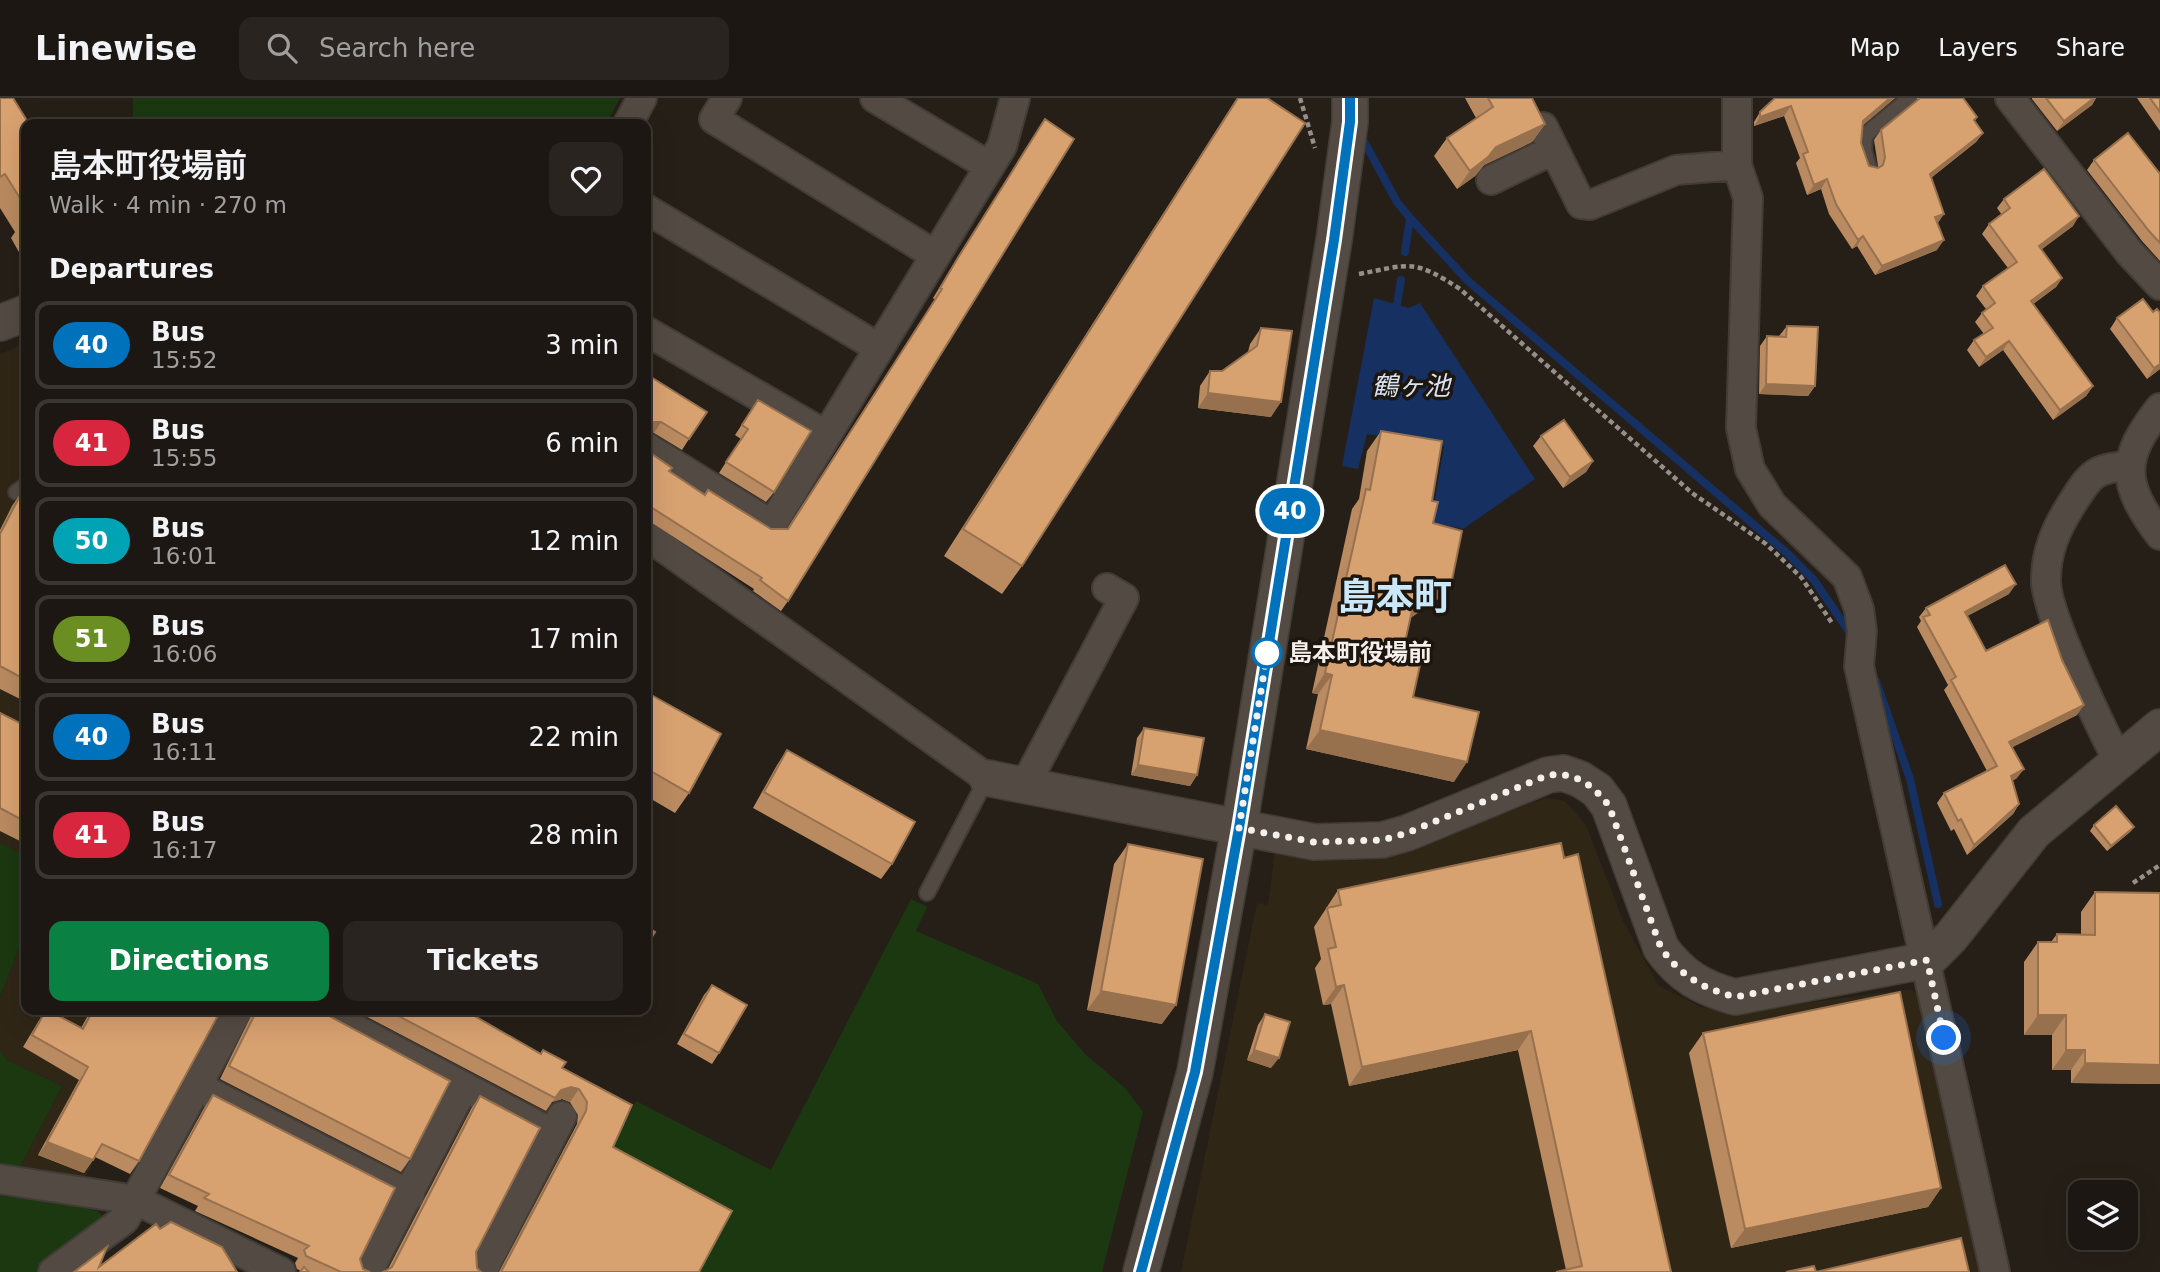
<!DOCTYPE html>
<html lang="en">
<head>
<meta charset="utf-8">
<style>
	body { margin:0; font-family:"DejaVu Sans","Noto Sans JP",sans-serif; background:#292420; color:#f1f3f6; height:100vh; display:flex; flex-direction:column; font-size:26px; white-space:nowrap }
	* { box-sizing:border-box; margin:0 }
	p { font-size:23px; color:#a09f9f }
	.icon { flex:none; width:38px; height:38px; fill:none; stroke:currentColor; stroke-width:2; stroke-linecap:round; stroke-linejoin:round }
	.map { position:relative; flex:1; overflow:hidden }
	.drawer { position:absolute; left:21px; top:21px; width:630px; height:896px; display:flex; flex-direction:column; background:#1c1712; border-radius:14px; box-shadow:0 7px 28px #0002,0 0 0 2px #3a3632 }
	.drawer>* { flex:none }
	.badge { padding:0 14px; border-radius:23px; font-size:24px; line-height:46px }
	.tools { position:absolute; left:2068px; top:1082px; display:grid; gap:14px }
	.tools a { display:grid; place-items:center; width:70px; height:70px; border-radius:14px; background:#1c1712; box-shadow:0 7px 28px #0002,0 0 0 2px #3a3632; font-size:35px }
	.you { position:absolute; width:35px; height:35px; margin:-18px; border:5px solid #fff; border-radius:50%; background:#1a73e8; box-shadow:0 0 0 10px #1a73e833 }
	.map>.badge { position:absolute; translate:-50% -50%; box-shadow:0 0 0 4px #fff }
	h2 { padding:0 28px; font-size:26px; line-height:63px }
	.round { display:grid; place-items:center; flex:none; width:74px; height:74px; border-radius:14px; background:#292420 }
	.headline { display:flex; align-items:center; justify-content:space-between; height:119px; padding:0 28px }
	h1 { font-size:33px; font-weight:600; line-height:52px }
	.cta { display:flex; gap:14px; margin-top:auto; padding:14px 28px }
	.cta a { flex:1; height:80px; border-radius:14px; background:#0b8043; color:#fff; font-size:28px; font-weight:600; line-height:80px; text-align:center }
	.cta a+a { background:#292420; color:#f1f3f6 }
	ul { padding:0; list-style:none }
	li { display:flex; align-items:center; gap:21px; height:88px; margin:0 14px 10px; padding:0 14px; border:4px solid #3a3632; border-radius:14px }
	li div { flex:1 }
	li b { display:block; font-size:26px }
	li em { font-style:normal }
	li .badge { min-width:77px; font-weight:700; text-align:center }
	header { display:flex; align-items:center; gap:42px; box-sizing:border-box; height:98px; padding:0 35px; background:#1c1712; border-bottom:2px solid #3a3632 }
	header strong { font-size:33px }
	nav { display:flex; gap:38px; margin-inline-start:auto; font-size:24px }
	.search { width:490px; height:63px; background:#292420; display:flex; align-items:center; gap:18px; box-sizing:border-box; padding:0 24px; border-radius:14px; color:#a09f9f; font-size:26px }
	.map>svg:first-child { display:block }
	.commercial { fill:#2f2616 }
	.green { fill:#1b3811 }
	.water { fill:#153061 }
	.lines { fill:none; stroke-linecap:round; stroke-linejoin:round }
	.stream { stroke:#153061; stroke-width:8 }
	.service-casing { stroke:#423c37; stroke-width:18 }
	.minor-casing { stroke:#423c37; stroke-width:32 }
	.tertiary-casing { stroke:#423c37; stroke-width:38 }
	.path { stroke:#958f89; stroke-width:4.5; stroke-dasharray:5 3.5; stroke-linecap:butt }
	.service { stroke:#534b43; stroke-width:14 }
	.minor { stroke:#534b43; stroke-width:28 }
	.tertiary { stroke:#534b43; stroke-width:35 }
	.wall { fill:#ba8a60 }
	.shaded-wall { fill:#97714e }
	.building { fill:#d8a170; stroke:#97714e; stroke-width:2 }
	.line-casing { stroke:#fff; stroke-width:16 }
	.line { stroke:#0072bc; stroke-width:10 }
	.walk { stroke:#f6f0ec; stroke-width:7; stroke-dasharray:0 12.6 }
	.stop-dot { fill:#fff; stroke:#0072bc; stroke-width:3.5 }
	.labels { text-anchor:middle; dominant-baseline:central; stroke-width:7; stroke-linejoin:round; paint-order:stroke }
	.stop-label { font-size:24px; font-weight:bold; fill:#f6f0ec; stroke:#1d160f; text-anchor:start }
	.water-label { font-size:26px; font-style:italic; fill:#d8e2f2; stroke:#1d160f }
	.town-label { font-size:38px; font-weight:bold; fill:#cae8fa; stroke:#1d160f }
</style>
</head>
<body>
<header>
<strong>Linewise</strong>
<div class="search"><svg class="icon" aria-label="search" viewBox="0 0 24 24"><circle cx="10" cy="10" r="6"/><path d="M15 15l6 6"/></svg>Search here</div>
<nav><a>Map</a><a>Layers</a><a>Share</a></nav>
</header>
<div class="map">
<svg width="2160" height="1174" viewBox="0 0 2160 1174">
	<rect width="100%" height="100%" fill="#261f18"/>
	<!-- commercial -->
	<path class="commercial" d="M26 245V758L0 745V256Z
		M1546 700 1565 703 1586 727 1624 825 1658 887 1701 909 1731 915 1910 891 1921 898 1985 1174H1181L1257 805 1268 807 1275 753 1395 755Z
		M26 841V912H175L85 1079 20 1069 62 988 7 962 0 952V899L22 843Z"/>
	<!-- green -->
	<path class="green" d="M133 0H620L606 26H133Z
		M0 745 26 758V841L22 843 0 899Z
		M911 801 927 809 916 833 1038 886 1057 923 1085 956 1126 991 1143 1014 1102 1174H549L636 1003 771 1072Z
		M0 952 7 962 62 988 20 1069 0 1070Z
		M0 1098 56 1103 97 1113 102 1117 103 1125 41 1174H0Z"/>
	<!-- water -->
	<path class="water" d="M1374 200 1409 210 1420 205 1535 381 1463 431 1431 424 1444 348 1367 336 1358 371 1342 368Z"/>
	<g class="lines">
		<!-- stream -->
		<path class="stream" d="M1360 36 1397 104 1410 120 1405 154
			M1410 120 1468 183 1787 455 1814 482 1852 538
			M1397 206 1401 182
			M1876 583 1910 681 1938 806"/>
		<defs>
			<path id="service" d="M1869 70 1864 52 1865 37 1910 0
				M16 394 26 387
				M927 795 987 680"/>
			<path id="minor" d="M727 0 714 21 935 157
				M875 0 989 68
				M1737 0V67L1748 100 1741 330 1750 371 1772 407 1847 479 1859 511 1862 533 1859 568 1995 1174
				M2010 0 2129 154 2160 187
				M628 26 642 0
				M1543 29 1581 106 1590 107 1676 72 1737 67
				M1491 82 1553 52
				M646 111 879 250
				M646 233 826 337
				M2160 310C2120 361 2121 385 2160 437
				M646 349 772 427 1002 48 1015 0
				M646 437 987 680
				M2118 662C2101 630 2045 513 2046 482 2046 453 2056 431 2071 407 2090 377 2093 370 2129 368
				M1024 689 1124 500 1107 490
				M319 912 552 1035
				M197 988 410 1097
				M0 1081 136 1102 281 1174
				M53 1174 125 1121 238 912
				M368 1174 463 990
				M482 1174 562 1018"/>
			<path id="tertiary" d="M0 225 26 215
				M987 680 1314 744 1382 742 1407 735 1548 677 1563 675 1580 681 1597 692 1609 708 1661 850C1681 878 1702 890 1735 899L1928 862 1951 839 2034 734 2160 629
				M1141 1174 1195 974 1239 730 1334 142 1350 24V0"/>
		</defs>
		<!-- service casing -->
		<use href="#service" class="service-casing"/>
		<!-- minor casing -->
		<use href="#minor" class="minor-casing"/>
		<!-- tertiary casing -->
		<use href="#tertiary" class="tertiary-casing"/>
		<!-- path -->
		<path class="path" d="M1300 0 1315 50
			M1359 176C1411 166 1414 161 1460 191L1692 395 1766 446 1801 479 1832 525
			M2133 785 2160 767"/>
		<!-- service -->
		<use href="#service" class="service"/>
		<!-- minor -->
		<use href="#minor" class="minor"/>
		<!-- tertiary -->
		<use href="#tertiary" class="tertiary"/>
	</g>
	<!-- wall -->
	<path class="wall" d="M0 0 26 26V162L24 163 11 140 15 134 0 110Z
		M1237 0H1267L1022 468 1002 496 944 458Z
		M1465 0H1532L1545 26 1532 44 1484 67 1475 78 1457 91 1434 58 1447 40 1476 20Z
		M1775 0H1895L1863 27 1861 45 1869 68 1878 70V68L1874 42 1881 32 1917 3V0H1963L1974 23 1983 35 1976 44 1931 80 1937 125V152L1875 177 1857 148 1852 151 1829 116 1821 91 1807 97 1796 65 1800 60 1784 18 1754 28V24L1760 14Z
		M2032 0H2096L2092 7 2057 33 2032 1Z
		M2137 0H2160V33Z
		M1045 21 788 503 781 513 753 493 754 491 646 421V352L669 373 705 397 771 431H787L935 202 933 200 952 169Z
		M2094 62 2160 76V163L2142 143 2087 72Z
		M2004 101 2073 128 2041 151 2062 180 2056 189 2033 206 2093 288 2086 298 2053 322 2003 252 1979 269 1967 252 1974 242 1984 236 1975 224 1982 215 1986 211 1976 198 1983 188 2008 170 1982 136 1989 126 2002 117 1997 110Z
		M2153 214 2160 271 2147 281 2110 231 2117 220Z
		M1787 228 1815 288 1808 298 1759 296 1760 248 1767 238H1779Z
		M1261 230 1271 319 1198 310 1200 288 1210 273H1222L1248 254 1250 246Z
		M646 286 689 341 682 352 654 335Z
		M758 302 774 394 766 404 719 375 741 341 735 337Z
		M1381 333 1432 403 1438 501 1410 520 1401 562 1413 599 1454 684 1306 651 1318 596 1312 595 1352 411 1359 401 1367 353Z
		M1541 338 1593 363 1586 374 1563 390 1533 348Z
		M23 392 25 490 26 491V604L0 591V432L12 408Z
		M2009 496 1967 518 1986 553 2077 617 2012 649 2017 680 2012 683 2019 706 2013 716 1967 757 1954 731 1951 733 1937 705 1944 695 1987 673 1944 592 1948 587 1917 529 1921 523 1919 519 1926 510Z
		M646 594 689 695 675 715 646 698Z
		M0 615 26 628V746L0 733Z
		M1144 630 1197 677 1190 688 1131 677 1137 640Z
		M787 652 892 766 881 781 753 710 777 667Z
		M2094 727 2134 729 2130 734 2107 753 2090 733Z
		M1561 745 1671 1174 1566 1172 1518 952 1349 988 1331 906 1323 907 1315 870 1321 861 1314 829 1338 792Z
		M1128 746 1162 926 1087 912 1114 766Z
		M2095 794 2160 986 2071 985V972H2052V937H2024V864L2038 844H2051L2057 836H2081V814Z
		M712 887 719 955 712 966 677 946 704 897Z
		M46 912 81 930 91 912H221L139 1063 130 1076 95 1059 84 1075 38 1057 79 982 23 949 38 924Z
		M254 912H319L410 1061 401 1074 220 981Z
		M354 912H464L562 970 632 1007 613 1049 699 1174H499L577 1026 578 1017 570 1004 562 1001 552 1004 546 1013Z
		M1265 916 1271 970 1247 962 1258 927Z
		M1703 935 1941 1090 1928 1109 1731 1150 1689 955Z
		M213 997 360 1161 363 1171 370 1174H300L301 1173 297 1171 295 1165 298 1160 195 1113 198 1108 160 1090 204 1010Z
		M480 998 476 1154 477 1170 388 1171 471 1011Z"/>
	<!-- shaded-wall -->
	<path class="shaded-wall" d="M1890 0H1895L1857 32 1863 23Z
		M2094 0H2096L2092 7 2057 33 2064 23Z
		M1791 8 1784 18 1754 28 1760 19Z
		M1545 26 1532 44 1484 67 1475 78 1457 91 1470 73 1496 49Z
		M1983 35 1976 44 1923 86 1930 76Z
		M1827 81 1821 91 1807 97 1814 87Z
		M1944 116 1938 125 1935 119Z
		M2079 118 2073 128 2033 158 2039 148Z
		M1863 138 1857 148 1852 151 1858 142Z
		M1944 142 1937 152 1875 177 1882 168Z
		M2062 180 2056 189 2024 213 2031 203Z
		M2009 243 2003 252 1979 269 1986 259Z
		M2160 266V271L2147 281 2154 270Z
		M1766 286 1815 288 1808 298 1759 296Z
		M2093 288 2086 298 2053 322 2060 312Z
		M1208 295 1281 304 1271 319 1198 310Z
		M646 324H661L654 335 646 334Z
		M1593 363 1586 374 1563 390 1570 379Z
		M1452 482 1438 501 1399 528 1413 508Z
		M2016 486 2009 496 1958 523 1965 514Z
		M1325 575 1332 577 1318 596 1312 595Z
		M2084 607 2077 617 2003 654 2009 644Z
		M1320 632 1467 664 1454 684 1306 651Z
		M1138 667 1197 677 1190 688 1131 677Z
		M2024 671 2017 680 2004 688 2011 678Z
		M2019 706 2013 716 1967 757 1974 747Z
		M2134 729 2130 734 2107 753 2111 748Z
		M1344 887 1331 906 1323 907 1336 889Z
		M1101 893 1176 907 1162 926 1087 912Z
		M2038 917H2066L2052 937H2024Z
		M1531 933 1518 952 1349 988 1362 969Z
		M1254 952 1279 960 1271 970 1247 962Z
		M2066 952H2085L2071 972H2052Z
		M2085 965 2160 967V986L2071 985Z
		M571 989 579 991 570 1004 562 1001 552 1004 546 1013 561 992Z
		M47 1044 93 1062 84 1075 38 1057Z
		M1941 1090 1928 1109 1731 1150 1745 1131Z"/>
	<!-- building -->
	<path class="building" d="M0 0H13L29 26H26V110L5 76 0 79Z
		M1238 0H1267L1305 25 1022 468 963 431Z
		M1488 0H1532L1545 26 1496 49 1488 59 1470 73 1447 40 1493 9Z
		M1775 0H1890L1863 23 1861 45 1869 68 1878 70 1883 67 1885 59 1881 32 1920 0H1963L1977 19 1974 22 1983 35 1930 76 1944 116 1935 119 1944 142 1882 168 1863 138 1858 142 1836 106 1827 81 1814 87 1803 56 1808 54 1791 8 1760 19V14Z
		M2046 0H2094L2064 23Z
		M2150 0H2160V14Z
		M1045 21 1074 41 788 503 760 482 762 480 646 406V352L672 370 669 373 705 397 708 392 771 431H788L942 191 940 190 959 158Z
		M2128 35 2160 76V145L2149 133 2094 62Z
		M2044 71 2079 118 2039 148 2062 180 2031 203 2093 288 2060 312 2009 243 1986 259 1974 242 1993 230 1982 215 1995 205 1983 188 2017 164 1989 126 2010 110 2004 101Z
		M2143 201 2153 214 2157 211 2160 215V266L2154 270 2117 220Z
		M1787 228 1818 229 1815 288 1766 286 1767 238 1786 239Z
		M1261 230 1292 233 1281 304 1208 295 1210 273H1222L1257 248Z
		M651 279 707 314 689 341 661 324H646V287Z
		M758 302 811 333 774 394 726 364 748 331 742 327Z
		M1564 322 1593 363 1570 379 1541 338Z
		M1381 333 1442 343 1432 403 1438 404 1433 425 1462 433 1452 482 1413 508 1401 562 1420 567 1413 599 1479 614 1467 664 1320 632 1332 577 1325 575 1366 391 1370 392Z
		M23 392 26 393V488L25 490 26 491V582L0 568V436Z
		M2005 467 2016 486 1965 514 1986 553 2048 522 2062 562 2084 607 2009 644 2024 671 2011 678 2019 706 1974 747 1961 721 1958 723 1944 695 1997 668 1951 582 1956 579 1923 519 1930 517 1926 510Z
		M646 594 721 636 689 695 647 671 646 673Z
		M0 615 26 628V724L0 710Z
		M1144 630 1204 640 1197 677 1138 667Z
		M787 652 915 724 892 766 764 694Z
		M2116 708 2134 729 2111 748 2094 727Z
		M1561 745 1564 760 1578 756 1671 1174H1556L1582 1168 1531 933 1362 969 1344 887 1336 889 1328 851 1336 849 1327 810 1341 807 1338 792Z
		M1128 746 1203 761 1176 907 1101 893Z
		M2095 794 2160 795V967L2085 965V952H2066V917H2038V844H2057V836L2095 837Z
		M646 828 655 834 646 848Z
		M712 887 747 907 719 955 684 936Z
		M1900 894 1941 1090 1745 1131 1703 935Z
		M46 912H48L83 931 93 912H221L139 1063 102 1046 93 1062 47 1044 88 969 32 937Z
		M257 912H319L320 913 450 983 410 1061 229 968Z
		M387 912H464L541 956 543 952 566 964 562 970 632 1007 613 1049 732 1113 699 1174H501L586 1013 587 1004 579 991 571 989 561 992 555 1000Z
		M1265 916 1290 924 1279 960 1254 952Z
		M213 997 395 1090 360 1161 363 1171 370 1174H341L306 1158 304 1152 309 1148 204 1100 209 1096 169 1077Z
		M480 998 540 1030 476 1154 477 1170 481 1174H383L392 1169Z
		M171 1124 222 1149 237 1174H74L107 1149 99 1169 156 1126 160 1131Z
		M1961 1140 1969 1174H1816Z
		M1814 1168 1816 1174H1786Z
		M304 1169 309 1174H300Z"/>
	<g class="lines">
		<defs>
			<path id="line" d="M1141 1174 1195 974 1239 730 1334 142 1350 24V0"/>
		</defs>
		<!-- line casing -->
		<use href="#line" class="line-casing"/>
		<!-- line -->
		<use href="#line" class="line"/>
		<!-- walk -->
		<path class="walk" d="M1267 555 1269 543 1239 730 1314 744 1382 742 1407 735 1548 677C1576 674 1593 687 1609 708L1661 850C1681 878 1702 890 1735 899L1927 862 1944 940"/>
	</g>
	<!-- markers -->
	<circle class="stop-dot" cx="1267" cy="555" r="14"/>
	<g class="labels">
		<!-- stop labels -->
		<g class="stop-label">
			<text x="1288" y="555">島本町役場前</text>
		</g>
		<!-- water labels -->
		<g class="water-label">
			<text x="1411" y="288">鶴ヶ池</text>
		</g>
		<!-- town labels -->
		<g class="town-label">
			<text x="1395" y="499">島本町</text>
		</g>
	</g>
</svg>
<div class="tools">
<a><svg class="icon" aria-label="layers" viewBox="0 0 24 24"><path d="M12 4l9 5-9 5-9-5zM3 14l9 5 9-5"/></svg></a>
</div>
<div class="you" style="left:1944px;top:940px"></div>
<b class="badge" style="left:1290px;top:413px;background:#0072bc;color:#fff">40</b>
<section class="drawer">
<div class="headline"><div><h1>島本町役場前</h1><p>Walk · 4 min · 270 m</p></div><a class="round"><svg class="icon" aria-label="heart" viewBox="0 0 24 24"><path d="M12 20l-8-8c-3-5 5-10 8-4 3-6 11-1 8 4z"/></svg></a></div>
<h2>Departures</h2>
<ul>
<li><span class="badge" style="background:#0072bc;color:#fff">40</span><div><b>Bus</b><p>15:52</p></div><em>3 min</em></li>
<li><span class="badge" style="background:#d7263d;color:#fff">41</span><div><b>Bus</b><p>15:55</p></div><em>6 min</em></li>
<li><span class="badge" style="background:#00a3b4;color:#fff">50</span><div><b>Bus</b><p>16:01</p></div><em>12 min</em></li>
<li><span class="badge" style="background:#6b8e23;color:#fff">51</span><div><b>Bus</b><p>16:06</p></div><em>17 min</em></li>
<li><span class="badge" style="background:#0072bc;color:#fff">40</span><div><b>Bus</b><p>16:11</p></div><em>22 min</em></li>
<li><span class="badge" style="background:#d7263d;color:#fff">41</span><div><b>Bus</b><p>16:17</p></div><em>28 min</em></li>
</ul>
<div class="cta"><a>Directions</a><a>Tickets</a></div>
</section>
</div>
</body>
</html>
